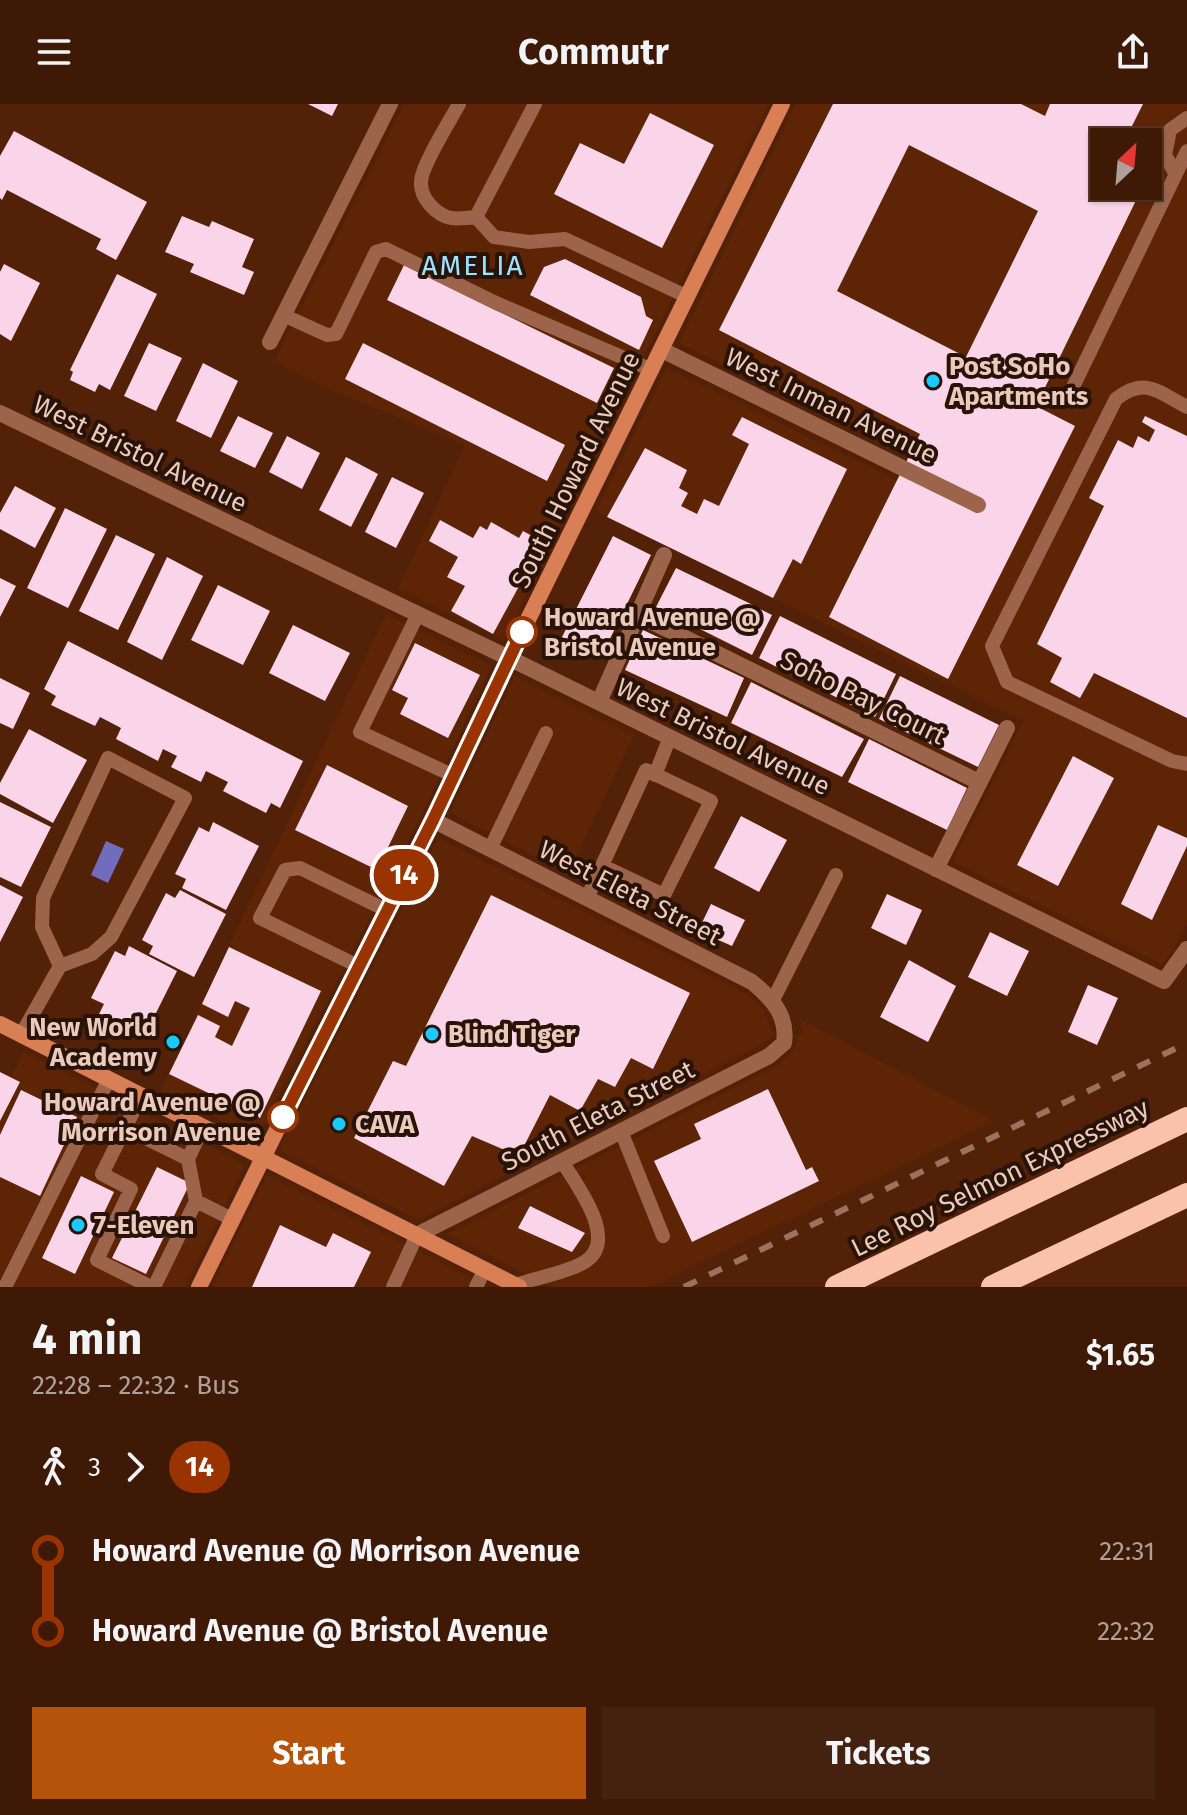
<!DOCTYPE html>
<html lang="en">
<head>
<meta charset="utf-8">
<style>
	body { margin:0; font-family:"Fira Sans",sans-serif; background:#45220f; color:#f1f3f6; height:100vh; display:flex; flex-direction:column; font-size:30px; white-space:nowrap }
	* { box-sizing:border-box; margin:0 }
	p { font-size:26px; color:#ada09a }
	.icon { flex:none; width:44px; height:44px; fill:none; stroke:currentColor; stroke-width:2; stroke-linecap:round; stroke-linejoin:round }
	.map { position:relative; height:1183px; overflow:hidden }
	.drawer { display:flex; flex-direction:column; background:#3e1905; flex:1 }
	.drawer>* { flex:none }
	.badge { padding:0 16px; border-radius:26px; font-size:28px; line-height:52px }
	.needle { width:52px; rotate:26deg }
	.fabs { position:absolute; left:1090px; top:24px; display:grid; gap:16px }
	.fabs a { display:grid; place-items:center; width:72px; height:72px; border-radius:0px; background:#3e1905; box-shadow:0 2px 6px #0004,0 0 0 2px #573827; font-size:40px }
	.map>.badge { position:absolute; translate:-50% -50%; box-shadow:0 0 0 4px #fff }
	.legs { display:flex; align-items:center; gap:12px; height:88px; padding:0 32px; font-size:26px }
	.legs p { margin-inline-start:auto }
	.summary { display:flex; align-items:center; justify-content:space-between; height:136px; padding:0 32px }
	h1 { font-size:44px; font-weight:700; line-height:60px }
	.cta { display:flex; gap:16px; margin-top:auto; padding:16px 32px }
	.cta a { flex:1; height:92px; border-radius:0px; background:#b45309; color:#fff; font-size:32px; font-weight:700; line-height:92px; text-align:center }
	.cta a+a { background:#45220f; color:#f1f3f6 }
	ul { padding:0 32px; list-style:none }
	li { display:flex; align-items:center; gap:28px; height:80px; font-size:30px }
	li i { display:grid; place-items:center; width:12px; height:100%; margin:0 10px; background:currentColor }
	li i::after { content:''; width:20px; height:20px; margin:-10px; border:6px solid; border-radius:50%; background:#3e1905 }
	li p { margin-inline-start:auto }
	li:first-child i { background:linear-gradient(#0000 50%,currentColor 0) }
	li:last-child i { background:linear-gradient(currentColor 50%,#0000 0) }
	header { display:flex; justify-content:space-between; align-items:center; height:104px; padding:0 32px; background:#3e1905; font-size:36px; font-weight:700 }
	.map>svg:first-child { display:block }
	.built { fill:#5d2505; fill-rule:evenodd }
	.water { fill:#716cbc }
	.building { fill:#fad5e9; fill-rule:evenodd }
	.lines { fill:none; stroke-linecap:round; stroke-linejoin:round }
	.lane { stroke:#9c644b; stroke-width:14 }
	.street { stroke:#9c644b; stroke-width:16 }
	.secondary { stroke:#d87f56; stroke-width:16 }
	.highway { stroke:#fac2aa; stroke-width:24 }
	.rail { stroke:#9b725e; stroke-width:6; stroke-dasharray:14 14; stroke-linecap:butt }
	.line-1-casing { stroke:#fff; stroke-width:18 }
	.line-1 { stroke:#930; stroke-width:12 }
	.poi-dot { fill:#1acafc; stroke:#291308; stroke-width:3 }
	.stop-1-dot { fill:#fff; stroke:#930; stroke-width:4 }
	.labels { text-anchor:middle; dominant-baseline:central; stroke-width:8; stroke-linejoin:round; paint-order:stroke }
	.poi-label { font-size:26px; font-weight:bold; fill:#eacabd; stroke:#291308; text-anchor:start }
	.street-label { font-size:26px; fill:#eacabd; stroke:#291308 }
	.stop-label { font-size:26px; font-weight:bold; fill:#eacabd; stroke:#291308; text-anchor:start }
	.neighbourhood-label { font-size:28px; letter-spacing:2px; fill:#9ce3ff; stroke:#291308 }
</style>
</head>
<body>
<header><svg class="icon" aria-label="menu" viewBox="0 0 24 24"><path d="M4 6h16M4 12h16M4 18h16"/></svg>Commutr<svg class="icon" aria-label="share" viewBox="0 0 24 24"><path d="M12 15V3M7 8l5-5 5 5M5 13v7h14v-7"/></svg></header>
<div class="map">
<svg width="1187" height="1183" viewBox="0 0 1187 1183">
	<rect width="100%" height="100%" fill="#522107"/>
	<!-- built -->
	<path class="built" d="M404 0H768L504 536 398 485 465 341 329 285 270 255 275 256Z
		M796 0H1187V818L1174 845 1162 860 953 758 1023 617 679 448 681 444 657 437 596 407 667 264 983 418 995 393 679 239ZM1104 38H1148V82H1104Z
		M386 510 492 562 422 710 257 1035 161 986Z
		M515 572 634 631 568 769 450 709Z
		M438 734 745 889 763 905 773 927V933L763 940 418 1116 279 1046Z
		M800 915 994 1017 649 1183H551L447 1130 773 964 791 950 797 940 798 931 803 928Z
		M24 948 245 1060 185 1183H0V994Z
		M267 1071 407 1141 489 1183H212Z"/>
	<!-- water -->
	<path class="water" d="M106 737 124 745 108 779 91 771Z"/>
	<!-- building -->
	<path class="building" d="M308 0H338L332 12Z
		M833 0H1021L1045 12 1050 0H1143L1124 38H1104V82H1143L1036 302 1075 322 948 575 829 513 920 330 719 226ZM909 41 1038 107 966 253 837 187Z
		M650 9 714 41 662 144 554 90 580 39 624 60Z
		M14 27 147 98 116 156 96 145 101 135 7 86 2 96 0 94V52Z
		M182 112 209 123 212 117 254 135 242 163 254 168 244 191 190 168 194 160 165 148Z
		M565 155 641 193 646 212 653 216 639 246 530 191 544 163Z
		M4 160 40 179 11 237 0 230V168Z
		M404 161 614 264 597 299 387 196Z
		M117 170 157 190 110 286 99 280 95 288 70 276 73 268 70 266Z
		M149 239 182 254 156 307 124 292Z
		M363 239 565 341 547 377 345 275Z
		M203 259 238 277 211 334 176 317Z
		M238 312 273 329 255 364 220 347Z
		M1145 312 1187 332V614L1094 569 1080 594 1050 578 1062 554 1037 540 1104 402 1089 394 1118 336 1133 344 1138 332 1149 338 1155 326 1142 318Z
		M742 313 847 365 801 460 793 455 773 494 607 413 645 344 687 366 679 384 688 389 681 402 697 410 704 395 719 402 749 340 732 331Z
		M287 332 320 349 302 385 269 368Z
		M346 353 378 370 351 423 319 406Z
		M392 373 424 389 396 444 365 428Z
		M15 382 56 404 35 444 0 425V409Z
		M65 404 107 425 68 504 27 484Z
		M440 416 473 434 480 422 487 426 491 418 519 434 523 427 543 438 493 530 451 507 465 482 447 473 458 453 429 437Z
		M116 431 155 450 118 526 79 507Z
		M613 432 651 451 601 553 562 533Z
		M167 453 203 472 162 556 127 538Z
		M676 464 753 501 738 534 754 502 772 511 752 551 656 503Z
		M0 474 16 482 0 513Z
		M218 481 270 507 243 561 191 536Z
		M780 512 896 570 875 613 759 554Z
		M293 521 350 549 325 597 269 569Z
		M643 526 744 574 727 613 625 566Z
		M68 537 303 657 280 704 271 699 266 709 223 687 228 678 206 667 201 678 171 663 177 652 163 645 158 657 116 635 121 624 100 613 95 622 51 601 56 592 44 585Z
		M415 539 480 571 448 634 400 610 408 594 392 586Z
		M900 572 999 621 978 663 879 615Z
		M0 574 30 589 13 625 0 619Z
		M751 578 864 635 842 673 731 619Z
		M29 625 87 656 53 719 0 690V679Z
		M869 635 967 684 947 726 848 678Z
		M1073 652 1114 674 1058 782 1017 761Z
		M327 661 408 702 377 766 295 726Z
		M0 698 51 723 21 783 0 773Z
		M741 712 787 736 759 788 714 764Z
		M213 718 259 742 226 806 182 784 186 775 175 770 199 723 209 728Z
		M1158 721 1187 734V742L1152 816 1121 800Z
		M0 781 23 793 0 838Z
		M180 786 226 810 194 873 149 850 153 842 142 836 166 789 175 794Z
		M887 790 922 806 906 841 871 824Z
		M491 791 690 889 653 965 631 954 615 983 598 975 580 1007 550 991 525 1040 507 1047 472 1032 444 1082 354 1034 393 957 406 962Z
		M711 800 745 816 732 842 698 827Z
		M990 828 1029 847 1007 892 968 873Z
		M129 842 177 867 143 935 98 912 104 900 91 894 115 847 125 852Z
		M229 843 321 887 260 1014 169 970 198 911 220 922 215 933 232 942 250 904 235 897 228 913 202 900Z
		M909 856 956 882 928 938 880 913Z
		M1088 881 1118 894 1097 941 1068 928Z
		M0 968 20 978 0 1017Z
		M768 985 806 1066 812 1063 819 1077 692 1138 654 1057 701 1035 694 1020Z
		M21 986 77 1013 40 1092 0 1073V1031Z
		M157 1063 190 1079 146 1170 112 1154Z
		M81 1072 114 1088 75 1170 42 1154Z
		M530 1102 585 1129 572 1148 518 1124Z
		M280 1121 326 1143 333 1129 371 1148 354 1183H252Z"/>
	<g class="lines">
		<!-- lane -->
		<path class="lane" d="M459 0C450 17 421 62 421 78 420 94 436 111 451 114 458 115 468 114 476 113
			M535 0 476 113 494 133 529 138 565 135 688 193
			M1175 69 1165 51 1170 26 1187 14
			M283 211 327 231 336 230 376 148 386 145 496 199 652 266
			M1072 285 1187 47
			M1187 303C1158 288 1145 272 1116 295L992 542 1007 578 1172 657 1187 660
			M418 510 360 628 454 672
			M655 671 670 633
			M490 745 546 629
			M587 794 646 666 711 697 664 791 603 762
			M358 862 260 814 285 766 300 764 386 806
			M773 896 836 771
			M21 931 60 862 92 850 111 833 185 694 108 654 43 794 42 823 60 862
			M141 992 125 1024 188 1055
			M125 1024 102 1070 131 1085 97 1156 151 1183
			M621 1027 663 1132
			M196 1097 188 1055 203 1023
			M515 1181C536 1174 561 1170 581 1160 623 1139 576 1081 562 1057
			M5 1183 109 975
			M154 1183 196 1097 232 1115
			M393 1183 417 1131
			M476 1183 485 1165"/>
		<!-- street -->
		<path class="street" d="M270 238 390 0
			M662 246 978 401
			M0 309 509 554 1164 877 1187 845
			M638 511 979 678
			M599 598 664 451
			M936 765 1007 624
			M417 1131 769 952 784 939C788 911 772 895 752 878L433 716"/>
		<!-- secondary -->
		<path class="secondary" d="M0 920 519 1183
			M199 1183 386 806 433 716 509 554 782 0"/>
		<!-- highway -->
		<path class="highway" d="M837 1183 1187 1015
			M993 1183 1187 1091"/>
		<!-- rail -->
		<path class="rail" d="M684 1183 1187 939"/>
	</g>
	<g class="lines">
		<defs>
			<path id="line-1" d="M283 1013 433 716 522 528"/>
		</defs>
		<!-- line-1 casing -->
		<use href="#line-1" class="line-1-casing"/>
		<!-- line-1 -->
		<use href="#line-1" class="line-1"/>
	</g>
	<!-- markers -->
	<g class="poi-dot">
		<circle cx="933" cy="277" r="8"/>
		<circle cx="432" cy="930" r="8"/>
		<circle cx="173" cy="938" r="8"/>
		<circle cx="339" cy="1020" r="8"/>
		<circle cx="78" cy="1121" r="8"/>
	</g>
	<g class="stop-1-dot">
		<circle cx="522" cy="528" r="14"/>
		<circle cx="283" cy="1013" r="14"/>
	</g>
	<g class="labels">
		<!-- poi labels -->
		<g class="poi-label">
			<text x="949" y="262">Post SoHo<tspan x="949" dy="30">Apartments</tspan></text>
			<text x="157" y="923" text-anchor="end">New World<tspan x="157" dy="30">Academy</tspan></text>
			<text x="448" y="930">Blind Tiger</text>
			<text x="355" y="1020">CAVA</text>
			<text x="94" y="1121">7-Eleven</text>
		</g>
		<!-- street labels -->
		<g class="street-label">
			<text transform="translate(831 302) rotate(26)">West Inman Avenue</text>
			<text transform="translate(140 350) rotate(26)">West Bristol Avenue</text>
			<text transform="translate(576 366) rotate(-64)">South Howard Avenue</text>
			<text transform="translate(863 594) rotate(26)">Soho Bay Court</text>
			<text transform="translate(723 633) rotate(26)">West Bristol Avenue</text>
			<text transform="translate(630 789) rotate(27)">West Eleta Street</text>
			<text transform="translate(598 1012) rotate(-27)">South Eleta Street</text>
			<text transform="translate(1000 1074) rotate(-26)">Lee Roy Selmon Expressway</text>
		</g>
		<!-- stop labels -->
		<g class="stop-label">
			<text x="544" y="513">Howard Avenue @<tspan x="544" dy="30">Bristol Avenue</tspan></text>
			<text x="261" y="998" text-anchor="end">Howard Avenue @<tspan x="261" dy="30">Morrison Avenue</tspan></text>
		</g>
		<!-- neighbourhood labels -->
		<g class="neighbourhood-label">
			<text x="473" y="161">AMELIA</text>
		</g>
	</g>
</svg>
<div class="fabs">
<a><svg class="needle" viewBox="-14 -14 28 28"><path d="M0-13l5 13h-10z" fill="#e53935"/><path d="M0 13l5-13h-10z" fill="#ada09a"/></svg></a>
</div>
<b class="badge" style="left:404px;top:771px;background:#930;color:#fff">14</b>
</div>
<section class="drawer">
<div class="summary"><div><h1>4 min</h1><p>22:28 – 22:32 · Bus</p></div><b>$1.65</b></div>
<div class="legs"><svg class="icon" aria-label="walk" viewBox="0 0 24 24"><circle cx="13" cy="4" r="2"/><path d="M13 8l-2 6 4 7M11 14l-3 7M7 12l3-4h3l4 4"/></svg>3<svg class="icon" aria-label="forward" viewBox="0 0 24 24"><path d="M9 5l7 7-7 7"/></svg><b class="badge" style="background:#930;color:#fff">14</b></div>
<ul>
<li><i style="color:#930"></i><b>Howard Avenue @ Morrison Avenue</b><p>22:31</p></li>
<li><i style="color:#930"></i><b>Howard Avenue @ Bristol Avenue</b><p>22:32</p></li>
</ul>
<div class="cta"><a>Start</a><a>Tickets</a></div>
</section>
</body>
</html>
